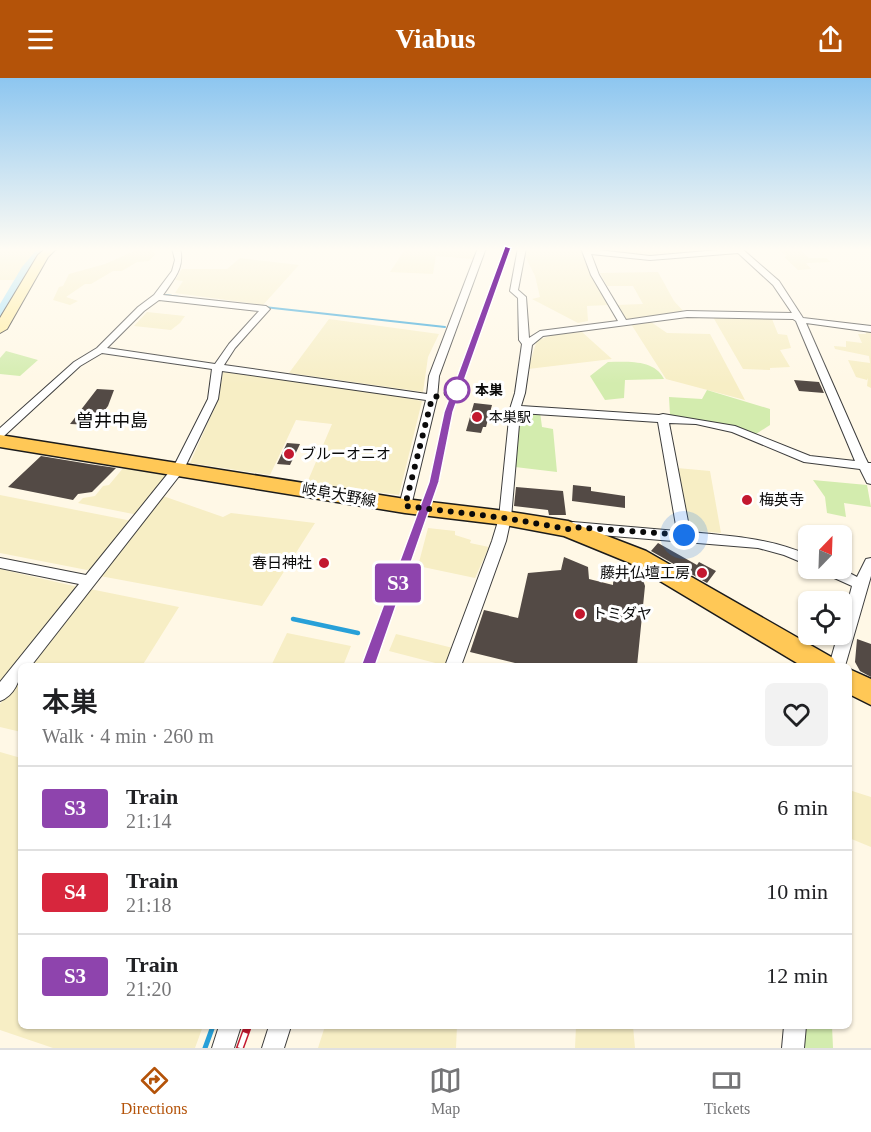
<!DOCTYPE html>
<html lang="en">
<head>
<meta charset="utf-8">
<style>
	body { margin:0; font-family:"Times New Roman","Noto Sans JP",serif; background:#f2f2f2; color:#202124; height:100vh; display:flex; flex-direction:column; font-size:22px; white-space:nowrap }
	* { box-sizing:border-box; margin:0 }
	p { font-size:20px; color:#757577 }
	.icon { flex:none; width:33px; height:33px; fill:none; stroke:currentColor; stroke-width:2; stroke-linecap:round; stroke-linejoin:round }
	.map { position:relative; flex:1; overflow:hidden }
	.drawer { position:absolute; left:18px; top:585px; width:834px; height:366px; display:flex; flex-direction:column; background:#fff; border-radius:9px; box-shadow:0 2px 4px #0004 }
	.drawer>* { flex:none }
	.badge { padding:0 12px; border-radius:4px; font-size:21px; line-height:39px }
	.needle { width:39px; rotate:23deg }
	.tools { position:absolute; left:798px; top:447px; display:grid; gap:12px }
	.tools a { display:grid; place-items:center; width:54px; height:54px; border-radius:9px; background:#fff; box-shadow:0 2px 4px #0004; font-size:30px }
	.you { position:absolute; width:30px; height:30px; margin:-15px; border:4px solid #fff; border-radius:50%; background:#1a73e8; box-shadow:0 0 0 9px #1a73e833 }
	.map>.badge { position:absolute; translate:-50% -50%; box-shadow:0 0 0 3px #fff }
	.round { display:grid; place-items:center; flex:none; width:63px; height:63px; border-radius:9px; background:#f2f2f2 }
	.summary { display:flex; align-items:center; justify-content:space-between; height:102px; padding:0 24px }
	h1 { font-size:28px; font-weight:600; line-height:45px }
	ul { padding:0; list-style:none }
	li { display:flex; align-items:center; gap:18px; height:84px; padding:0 24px; border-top:2px solid #e0e0e0 }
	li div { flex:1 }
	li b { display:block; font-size:22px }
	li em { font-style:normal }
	li .badge { min-width:66px; font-weight:700; text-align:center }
	header { display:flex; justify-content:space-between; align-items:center; height:78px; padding:0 24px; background:#b45309; color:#fff; font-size:27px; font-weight:600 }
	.menu { display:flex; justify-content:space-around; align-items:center; height:84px; border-top:2px solid #e0e0e0; background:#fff; font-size:16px; color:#757577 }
	.menu a { display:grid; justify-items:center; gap:3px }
	.menu .on { color:#b45309 }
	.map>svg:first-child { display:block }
	.farmland { fill:#f7eec5 }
	.green { fill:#d3ecae }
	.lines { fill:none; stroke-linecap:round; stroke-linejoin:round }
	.stream-far2 { stroke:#28a0d8; stroke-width:2 }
	.stream-far1 { stroke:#28a0d8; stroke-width:4.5 }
	.stream { stroke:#28a0d8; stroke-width:5 }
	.river { fill:#a6e2fb; fill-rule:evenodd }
	.building { fill:#534a45 }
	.street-casing { stroke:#3d3d3d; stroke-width:2 }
	.secondary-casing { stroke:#2c2c2c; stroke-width:2 }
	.primary-casing { stroke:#1b1b1b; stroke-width:3 }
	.street { fill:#fff; fill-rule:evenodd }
	.secondary { fill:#ffeda1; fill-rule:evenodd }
	.primary { fill:#ffc856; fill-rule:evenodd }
	.rail-far3-casing { stroke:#c3182f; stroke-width:4 }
	.rail-far2-casing { stroke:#c3182f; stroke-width:5 }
	.rail-far1-casing { stroke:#c3182f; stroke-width:7 }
	.rail-casing { stroke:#c3182f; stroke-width:8 }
	.rail-far3 { stroke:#fff; stroke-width:2; stroke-dasharray:8; stroke-linecap:butt }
	.rail-far2 { stroke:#fff; stroke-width:3; stroke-dasharray:10; stroke-linecap:butt }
	.rail-far1 { stroke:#fff; stroke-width:4.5; stroke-dasharray:13; stroke-linecap:butt }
	.rail { stroke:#fff; stroke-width:5; stroke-dasharray:16; stroke-linecap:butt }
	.line { fill:#8e44ad; stroke:#fff; stroke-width:1.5 }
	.walk { stroke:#0a0a0a; stroke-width:6; stroke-dasharray:0 10.8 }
	.stop-dot { fill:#fff; stroke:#8e44ad; stroke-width:3 }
	.poi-dot { fill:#c3182f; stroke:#fff; stroke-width:2 }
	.labels { text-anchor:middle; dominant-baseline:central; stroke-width:6; stroke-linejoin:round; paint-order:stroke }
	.far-stop-label { font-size:14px; font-weight:bold; fill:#0a0a0a; stroke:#fff; text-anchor:start }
	.far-poi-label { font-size:14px; fill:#0a0a0a; stroke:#fff; text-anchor:start }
	.poi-label { font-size:15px; fill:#0a0a0a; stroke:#fff; text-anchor:start }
	.street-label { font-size:15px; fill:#0a0a0a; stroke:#fff }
	.quarter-label { font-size:18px; fill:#0a0a0a; stroke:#fff }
</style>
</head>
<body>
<header><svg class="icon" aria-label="menu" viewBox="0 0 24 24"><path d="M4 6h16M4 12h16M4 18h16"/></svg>Viabus<svg class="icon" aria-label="share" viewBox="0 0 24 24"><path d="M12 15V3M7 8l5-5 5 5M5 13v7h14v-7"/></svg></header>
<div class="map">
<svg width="871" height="970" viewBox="0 0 871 970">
	<rect width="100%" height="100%" fill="#fff8e6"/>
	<!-- farmland -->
	<path class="farmland" d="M2 170H38L14 202H0V171Z
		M141 170H157L152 174 156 175 149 183 137 184 122 193H113L91 206H85L66 219 78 223 70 227 53 222 59 209 63 208 69 196 105 186Z
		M406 170H478L473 181 436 178 433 196 390 194Z
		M525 170H583L592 195 609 227 587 228 588 243 578 245 532 221 540 219 535 198 525 178Z
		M619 170H683L688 176 652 179 620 176Z
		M776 170 800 172 809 180H826L831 184 806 185 811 191 798 192 784 179 787 178Z
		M240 180 299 187 263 227 175 215 183 203 175 202 182 191H227Z
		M658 194 674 223 685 235 627 242 616 227 643 226 633 208H607L600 195Z
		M147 234 185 238 180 245 171 252 134 248Z
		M713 239 772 241 778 256 787 257 791 270 780 272 790 289 770 290V292L743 291Z
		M329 241 439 256 428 279 423 314 289 295Z
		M651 244 667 255 710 256 745 322 666 301 631 246Z
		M865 252 871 253V310L867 308 868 300 867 302 856 299 848 282 870 285 869 278 835 271 834 268 846 269V263L862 265 858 256H866Z
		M582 254 612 281 528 291 537 262 553 257Z
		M223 294 350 310 422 323 399 417 307 405 332 346 296 342 270 397 190 385 219 320Z
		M124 389 169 397 138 437 78 425 83 420 95 418 103 408 109 407Z
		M677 390 710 393 721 455 688 452Z
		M0 417 132 443 95 489 87 492 0 475Z
		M163 418 223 439 231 435 315 445 262 528 100 498Z
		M428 450 455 453V457L471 462 470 465 489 469 475 500 418 488Z
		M0 491 78 509 0 605Z
		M90 511 179 529 142 588H30Z
		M287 555 351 568 343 588H271Z
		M396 556 453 570 447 588 389 573Z
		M21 599V654L0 649V626Z
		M0 674 21 680V948H203L195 970H53L0 952Z
		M849 712 871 719V769L849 760Z
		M325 948H457L456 970H318Z
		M576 948H633L635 970H575Z"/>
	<!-- green -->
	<path class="green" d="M6 273 38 282 20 298 0 296V280Z
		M608 284C627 284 654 281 664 301L625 302 624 320 605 322 590 298Z
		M707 312 770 331V347L756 356 736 348 670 337 669 319 702 321Z
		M521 333 540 334 542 349 553 351 557 394 515 389Z
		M813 402 867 407 871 429 844 425 846 439 827 435 825 419Z
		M804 948H832L833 970H802Z"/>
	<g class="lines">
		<!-- stream-far2 -->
		<path class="stream-far2" d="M166 217 179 219
			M264 229 445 249"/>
		<!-- stream-far1 -->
		<path class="stream-far1" d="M293 541 358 555"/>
		<!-- stream -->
		<path class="stream" d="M205 970 213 948"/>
		<!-- river -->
		<path class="river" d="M38 170H52L35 191 6 242 0 244V226L22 189Z"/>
	</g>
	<!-- building -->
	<path class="building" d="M794 302 819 304 824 315 799 313Z
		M97 311 114 312 108 328 93 347 70 346Z
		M474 325 492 327 486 349H483L481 355 466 353Z
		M287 365 300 366 290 387 277 386Z
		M41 378 89 386 116 390 92 414 78 416 73 422 8 409Z
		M573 407 591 409V413L625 418V430L572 423Z
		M516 409 563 413 566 437H549L548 432 514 428Z
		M658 465 697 487 699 484 716 493 707 505 651 473Z
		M564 479 588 489 589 501 613 507 614 487 635 491 642 499 645 508 637 588H527L470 574 484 532 518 540 528 495 561 492Z
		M857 561 871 566V599L860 593 855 584Z"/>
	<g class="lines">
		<defs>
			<path id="street" d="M172 170H180C185 190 174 201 163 217L266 228 270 231 235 270 224 287 427 316 429 298 478 170H486L439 298 437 320 411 428 405 432 399 428 426 322 222 293 218 321 183 393 31 588H21C21 602 14 618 0 623V604L79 506 0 490V480L86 497 174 388 208 321 212 291 102 275 80 288 4 358 0 359V350L74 284 97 270 138 229 154 217 172 193 175 182ZM159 222 259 233 229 266 215 286 107 270 144 233Z
				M518 170H526L518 212 526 219 529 260 540 253 618 243 591 197 581 170 650 178 741 170 779 203 803 240 871 248V254L806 245 865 379 868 385H871V406L867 405 860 391 804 384 732 354 696 346 669 345 690 454C731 458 770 460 808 477V487L784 477 758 470 564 454 563 451 564 448 573 444 677 453 658 344 520 335 511 440 506 463 461 588H445L492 463 499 440 510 331 515 315 522 266 519 262 518 220 510 213ZM738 175 773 207 792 235 687 233 626 242 599 197 591 176 650 182ZM687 239 793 241 796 243 855 383 810 378 735 348 663 336 659 337 521 328 525 315 532 267 543 258Z
				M871 480V498L845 588H829L838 556H842V546L852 508 821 494 819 490H840L857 499 866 481Z
				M219 948H241L234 970H212Z
				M269 948H291L284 970H262Z
				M784 948H806L804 970H782Z"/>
			<path id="secondary" d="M46 170H57L48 179 7 251 0 255V240L38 177Z"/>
			<path id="primary" d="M0 357 405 421 505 433 568 443 646 473 833 580 837 588H802L630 485 564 458 505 447 405 435 0 369Z
				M849 591 871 601V627L849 616Z"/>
		</defs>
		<!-- street casing -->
		<use href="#street" class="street-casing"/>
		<!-- secondary casing -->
		<use href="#secondary" class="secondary-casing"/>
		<!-- primary casing -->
		<use href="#primary" class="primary-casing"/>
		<!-- street -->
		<use href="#street" class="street"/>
		<!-- secondary -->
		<use href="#secondary" class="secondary"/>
		<!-- primary -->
		<use href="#primary" class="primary"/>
		<defs>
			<path id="rail-far3" d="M462 297 508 170"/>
			<path id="rail-far2" d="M413 464 434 404 448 335 462 296"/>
			<path id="rail-far1" d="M368 588 413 462"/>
			<path id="rail" d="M240 970 248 948"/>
		</defs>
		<!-- rail-far3 casing -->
		<use href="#rail-far3" class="rail-far3-casing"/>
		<!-- rail-far2 casing -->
		<use href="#rail-far2" class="rail-far2-casing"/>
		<!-- rail-far1 casing -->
		<use href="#rail-far1" class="rail-far1-casing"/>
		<!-- rail casing -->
		<use href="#rail" class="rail-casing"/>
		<!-- rail-far3 -->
		<use href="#rail-far3" class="rail-far3"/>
		<!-- rail-far2 -->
		<use href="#rail-far2" class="rail-far2"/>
		<!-- rail-far1 -->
		<use href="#rail-far1" class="rail-far1"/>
		<!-- rail -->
		<use href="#rail" class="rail"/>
	</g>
	<!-- sky -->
	<linearGradient id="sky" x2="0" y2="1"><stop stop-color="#8dc6f0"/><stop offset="0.56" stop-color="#fffcf4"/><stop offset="1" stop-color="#fffcf4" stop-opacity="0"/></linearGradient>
	<rect width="871" height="306" fill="url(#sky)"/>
	<!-- line -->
	<path class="line" d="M505 168 511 170 453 334 439 404 375 588 373 592H363L361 588 429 404 444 334Z"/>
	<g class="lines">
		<!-- walk -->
		<path class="walk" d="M457 312 432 320 405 428 505 440 568 451 573 449 684 457"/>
	</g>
	<!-- markers -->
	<circle class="stop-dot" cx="457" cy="312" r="12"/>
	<g class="poi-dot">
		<circle cx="477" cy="339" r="6"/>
		<circle cx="289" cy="376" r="6"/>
		<circle cx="747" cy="422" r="6"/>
		<circle cx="324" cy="485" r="6"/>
		<circle cx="702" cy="495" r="6"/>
		<circle cx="580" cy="536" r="6"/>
	</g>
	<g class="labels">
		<!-- far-stop labels -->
		<g class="far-stop-label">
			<text x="475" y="312">本巣</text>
		</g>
		<!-- far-poi labels -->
		<g class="far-poi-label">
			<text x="489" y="339">本巣駅</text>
		</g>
		<!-- poi labels -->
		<g class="poi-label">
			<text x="301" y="376">ブルーオニオ</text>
			<text x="759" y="422">梅英寺</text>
			<text x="312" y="485" text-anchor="end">春日神社</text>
			<text x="690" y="495" text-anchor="end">藤井仏壇工房</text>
			<text x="592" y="536">トミダヤ</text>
		</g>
		<!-- street labels -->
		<g class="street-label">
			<text transform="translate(339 417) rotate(10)">岐阜大野線</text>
		</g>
		<!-- quarter labels -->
		<g class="quarter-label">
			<text x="112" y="343">曽井中島</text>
		</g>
	</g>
</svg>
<div class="tools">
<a><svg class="needle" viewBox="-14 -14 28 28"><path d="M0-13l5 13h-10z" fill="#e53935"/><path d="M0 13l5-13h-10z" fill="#757577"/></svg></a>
<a><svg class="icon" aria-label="locate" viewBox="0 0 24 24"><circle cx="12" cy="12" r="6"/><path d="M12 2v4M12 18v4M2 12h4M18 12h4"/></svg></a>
</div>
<div class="you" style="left:684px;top:457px"></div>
<b class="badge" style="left:398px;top:505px;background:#8e44ad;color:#fff">S3</b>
<section class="drawer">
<div class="summary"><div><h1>本巣</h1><p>Walk · 4 min · 260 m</p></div><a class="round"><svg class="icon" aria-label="heart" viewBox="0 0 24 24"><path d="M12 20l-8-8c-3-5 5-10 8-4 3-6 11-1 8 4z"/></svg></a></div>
<ul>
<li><span class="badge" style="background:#8e44ad;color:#fff">S3</span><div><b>Train</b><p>21:14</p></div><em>6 min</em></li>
<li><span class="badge" style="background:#d7263d;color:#fff">S4</span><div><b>Train</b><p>21:18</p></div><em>10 min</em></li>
<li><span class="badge" style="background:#8e44ad;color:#fff">S3</span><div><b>Train</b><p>21:20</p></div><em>12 min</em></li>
</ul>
</section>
</div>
<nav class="menu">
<a class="on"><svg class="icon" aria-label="directions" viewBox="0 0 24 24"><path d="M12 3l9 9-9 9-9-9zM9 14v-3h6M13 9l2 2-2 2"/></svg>Directions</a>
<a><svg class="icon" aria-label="map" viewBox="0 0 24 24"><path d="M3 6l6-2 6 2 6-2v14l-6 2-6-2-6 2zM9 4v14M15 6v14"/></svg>Map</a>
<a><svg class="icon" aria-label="tickets" viewBox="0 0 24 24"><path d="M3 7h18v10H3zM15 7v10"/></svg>Tickets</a>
</nav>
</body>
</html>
